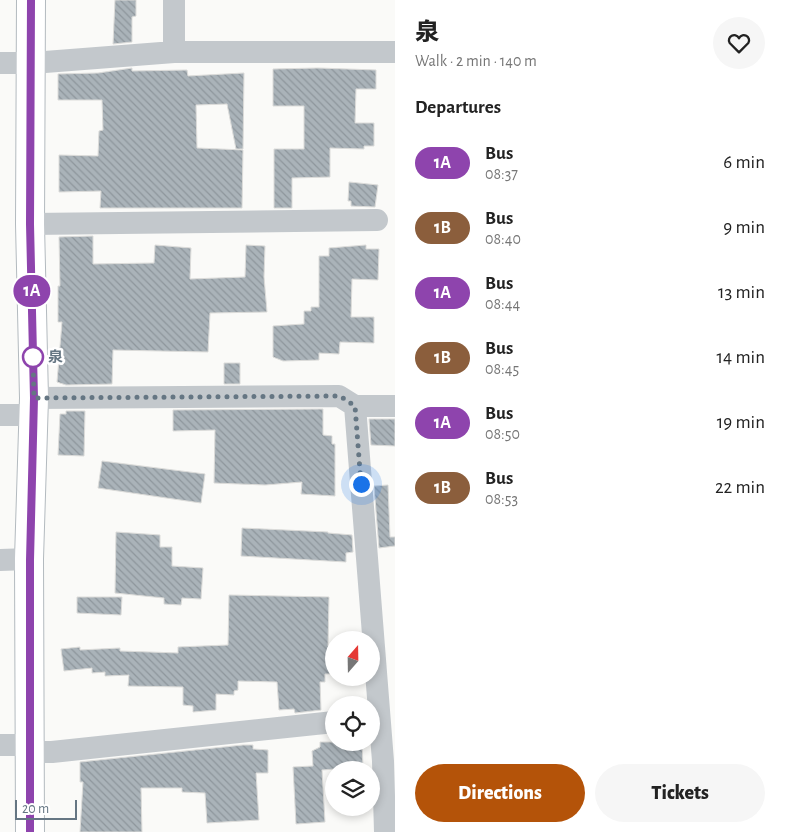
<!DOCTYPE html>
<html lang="en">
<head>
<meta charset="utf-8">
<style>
	body { margin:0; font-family:"Alegreya Sans","Noto Sans JP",sans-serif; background:#f6f6f6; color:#222; height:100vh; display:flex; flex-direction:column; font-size:19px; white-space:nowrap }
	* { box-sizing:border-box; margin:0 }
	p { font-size:16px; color:#767676 }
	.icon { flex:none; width:28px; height:28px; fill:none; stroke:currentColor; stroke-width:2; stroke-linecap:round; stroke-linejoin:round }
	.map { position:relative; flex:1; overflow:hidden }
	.side { display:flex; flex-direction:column; background:#fff; width:390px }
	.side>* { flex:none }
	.badge { padding:0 10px; border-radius:16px; font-size:18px; line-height:32px }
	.needle { width:32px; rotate:20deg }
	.fabs { position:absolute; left:325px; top:631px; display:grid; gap:10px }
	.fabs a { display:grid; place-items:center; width:55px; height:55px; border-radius:50%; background:#fff; box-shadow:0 2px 8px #0003; font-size:25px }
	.scale { position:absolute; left:15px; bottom:12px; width:62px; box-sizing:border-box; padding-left:5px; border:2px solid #657683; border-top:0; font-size:14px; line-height:18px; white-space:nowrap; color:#657683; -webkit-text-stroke:4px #fff; paint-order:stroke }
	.you { position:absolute; width:25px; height:25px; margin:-12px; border:4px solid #fff; border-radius:50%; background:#1a73e8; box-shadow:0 0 0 8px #1a73e833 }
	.map>.badge { position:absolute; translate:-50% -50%; box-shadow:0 0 0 2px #fff }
	h2 { padding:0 20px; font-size:19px; line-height:45px }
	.round { display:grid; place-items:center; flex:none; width:52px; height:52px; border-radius:26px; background:#f6f6f6 }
	.headline { display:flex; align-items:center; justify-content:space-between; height:85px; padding:0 20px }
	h1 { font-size:24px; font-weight:800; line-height:38px }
	.cta { display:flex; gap:10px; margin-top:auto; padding:10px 20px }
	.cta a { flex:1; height:58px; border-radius:30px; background:#b45309; color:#fff; font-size:20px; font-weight:800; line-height:58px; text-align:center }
	.cta a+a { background:#f6f6f6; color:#222 }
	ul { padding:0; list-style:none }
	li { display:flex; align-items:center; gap:15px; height:65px; padding:0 20px }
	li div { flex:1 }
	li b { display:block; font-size:19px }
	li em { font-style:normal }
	li .badge { min-width:55px; font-weight:700; text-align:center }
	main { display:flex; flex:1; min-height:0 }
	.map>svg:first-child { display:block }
	.building { fill:url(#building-back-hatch); stroke:#dcdcda }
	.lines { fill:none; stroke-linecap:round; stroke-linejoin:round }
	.secondary-casing { stroke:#b3babf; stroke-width:30 }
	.minor { stroke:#c3c8cc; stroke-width:22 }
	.secondary { stroke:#fff; stroke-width:28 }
	.line-casing { stroke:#fff; stroke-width:11 }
	.line { stroke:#8e44ad; stroke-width:8 }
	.walk { stroke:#657683; stroke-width:5; stroke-dasharray:0 9 }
	.stop-dot { fill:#fff; stroke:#8e44ad; stroke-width:2.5 }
	.labels { text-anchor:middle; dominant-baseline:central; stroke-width:5; stroke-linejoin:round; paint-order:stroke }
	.stop-label { font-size:15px; font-weight:bold; fill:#657683; stroke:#fff; text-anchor:start }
</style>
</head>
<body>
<main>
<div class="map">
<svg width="395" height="832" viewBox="0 0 395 832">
	<defs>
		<pattern id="building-back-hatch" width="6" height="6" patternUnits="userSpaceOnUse" patternTransform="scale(1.25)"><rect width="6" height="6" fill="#aab3b9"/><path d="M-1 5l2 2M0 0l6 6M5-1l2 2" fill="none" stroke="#8e969c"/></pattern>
	</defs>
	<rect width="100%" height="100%" fill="#fafaf8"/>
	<!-- building -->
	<path class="building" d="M115 0H136V16L132 17V42L113 44Z
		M132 68V71L187 70 188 76 244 73 243 149H236L227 104 196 105 197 148 243 150 242 208H100L101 191 59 192V155L98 156 99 131 103 130 102 100H58V74L98 73Z
		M318 68 376 70V89H356L355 123H374V146H364V149L330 148V177L292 178V208H274V149H304V106H273V69Z
		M349 182 378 185 375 207 351 206V201H348Z
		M93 236V264L154 263 155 245 191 248 190 279 245 277 246 245 265 246 264 277 267 312 210 313 208 352 113 350 112 384 66 385 57 382 62 322H58V286H60L59 237Z
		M366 245V249H379L378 280 352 279 351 317H374V343L340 342 339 354 319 353V360L283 361 273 357V326L304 324V311H311V307H319V256H329V248Z
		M224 363H240V384H224Z
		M323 409V435L332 436V444H335V496L301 494 302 482 265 485 214 483 215 430 173 431V410Z
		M66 411H85L84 456 58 455 60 414H66Z
		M369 419H395V446L371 445Z
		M102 461 205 474 201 503 98 488Z
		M388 485 390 537H395V546L379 548 374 486Z
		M242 528 328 532V533L352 535 353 552 346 553V562L241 556Z
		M116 532 160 535V547H172V566L203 568 201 599 182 598 181 605 164 604V598L115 593Z
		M229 595 329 597 328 646H334V674H325V682H320L321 710 295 713 294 709 279 710 277 682 238 681V690L234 691V695L216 694V710L193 712V706L183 705V687L128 686 129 675 105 676V672L92 673V668L64 671 61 649 80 647V650L120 648V651L178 653V647L228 645Z
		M77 597H122L121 615 77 613Z
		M320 742H362L363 767 322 770 325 822 296 824 293 767 313 766 312 751 320 747Z
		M243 745H253V749L268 750V773H256L259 820 207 823 205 793 182 792V788H141L142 832H80L83 782H80V762Z"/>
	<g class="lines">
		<defs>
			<path id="secondary" d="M30 832 29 559 34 398 30 224 31 0"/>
		</defs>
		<!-- secondary casing -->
		<use href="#secondary" class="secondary-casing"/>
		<!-- minor -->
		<path class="minor" d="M174 0V52
			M0 63H32L174 52H395
			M30 224 377 220
			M34 398 339 396 355 406H395
			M355 406 383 761 385 832
			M0 415H32
			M0 560 29 559
			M0 745H30
			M30 752H52L334 722"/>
		<!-- secondary -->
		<use href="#secondary" class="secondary"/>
	</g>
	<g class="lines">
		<defs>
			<path id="line" d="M30 832V560L34 398 30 224 31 0"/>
		</defs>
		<!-- line casing -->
		<use href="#line" class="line-casing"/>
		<!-- line -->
		<use href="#line" class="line"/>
		<!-- walk -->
		<path class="walk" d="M33 357 34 398 340 396 355 406 361 484"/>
	</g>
	<!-- markers -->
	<circle class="stop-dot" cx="33" cy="357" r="10"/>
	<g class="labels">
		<!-- stop labels -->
		<g class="stop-label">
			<text x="48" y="357">泉</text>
		</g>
	</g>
</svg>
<div class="fabs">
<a><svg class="needle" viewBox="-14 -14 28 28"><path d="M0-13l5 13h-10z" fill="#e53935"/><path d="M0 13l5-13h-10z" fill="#767676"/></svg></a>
<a><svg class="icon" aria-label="locate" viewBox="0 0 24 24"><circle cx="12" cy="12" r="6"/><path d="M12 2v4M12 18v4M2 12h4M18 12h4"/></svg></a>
<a><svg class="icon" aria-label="layers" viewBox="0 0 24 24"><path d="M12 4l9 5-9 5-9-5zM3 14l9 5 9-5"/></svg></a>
</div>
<div class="scale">20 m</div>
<div class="you" style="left:361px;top:484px"></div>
<b class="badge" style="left:32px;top:291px;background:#8e44ad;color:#fff">1A</b>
</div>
<section class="side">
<div class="headline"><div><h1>泉</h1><p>Walk · 2 min · 140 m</p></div><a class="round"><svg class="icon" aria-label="heart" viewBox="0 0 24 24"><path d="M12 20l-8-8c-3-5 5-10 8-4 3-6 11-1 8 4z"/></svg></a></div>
<h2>Departures</h2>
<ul>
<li><span class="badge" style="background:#8e44ad;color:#fff">1A</span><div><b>Bus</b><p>08:37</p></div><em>6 min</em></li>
<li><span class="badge" style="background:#8b5e3c;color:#fff">1B</span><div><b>Bus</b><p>08:40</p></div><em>9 min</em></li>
<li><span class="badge" style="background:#8e44ad;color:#fff">1A</span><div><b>Bus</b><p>08:44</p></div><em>13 min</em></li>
<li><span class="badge" style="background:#8b5e3c;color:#fff">1B</span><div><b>Bus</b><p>08:45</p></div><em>14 min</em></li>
<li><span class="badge" style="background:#8e44ad;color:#fff">1A</span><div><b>Bus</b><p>08:50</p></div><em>19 min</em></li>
<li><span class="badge" style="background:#8b5e3c;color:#fff">1B</span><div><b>Bus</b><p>08:53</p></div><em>22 min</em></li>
</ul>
<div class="cta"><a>Directions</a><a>Tickets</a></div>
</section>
</main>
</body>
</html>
